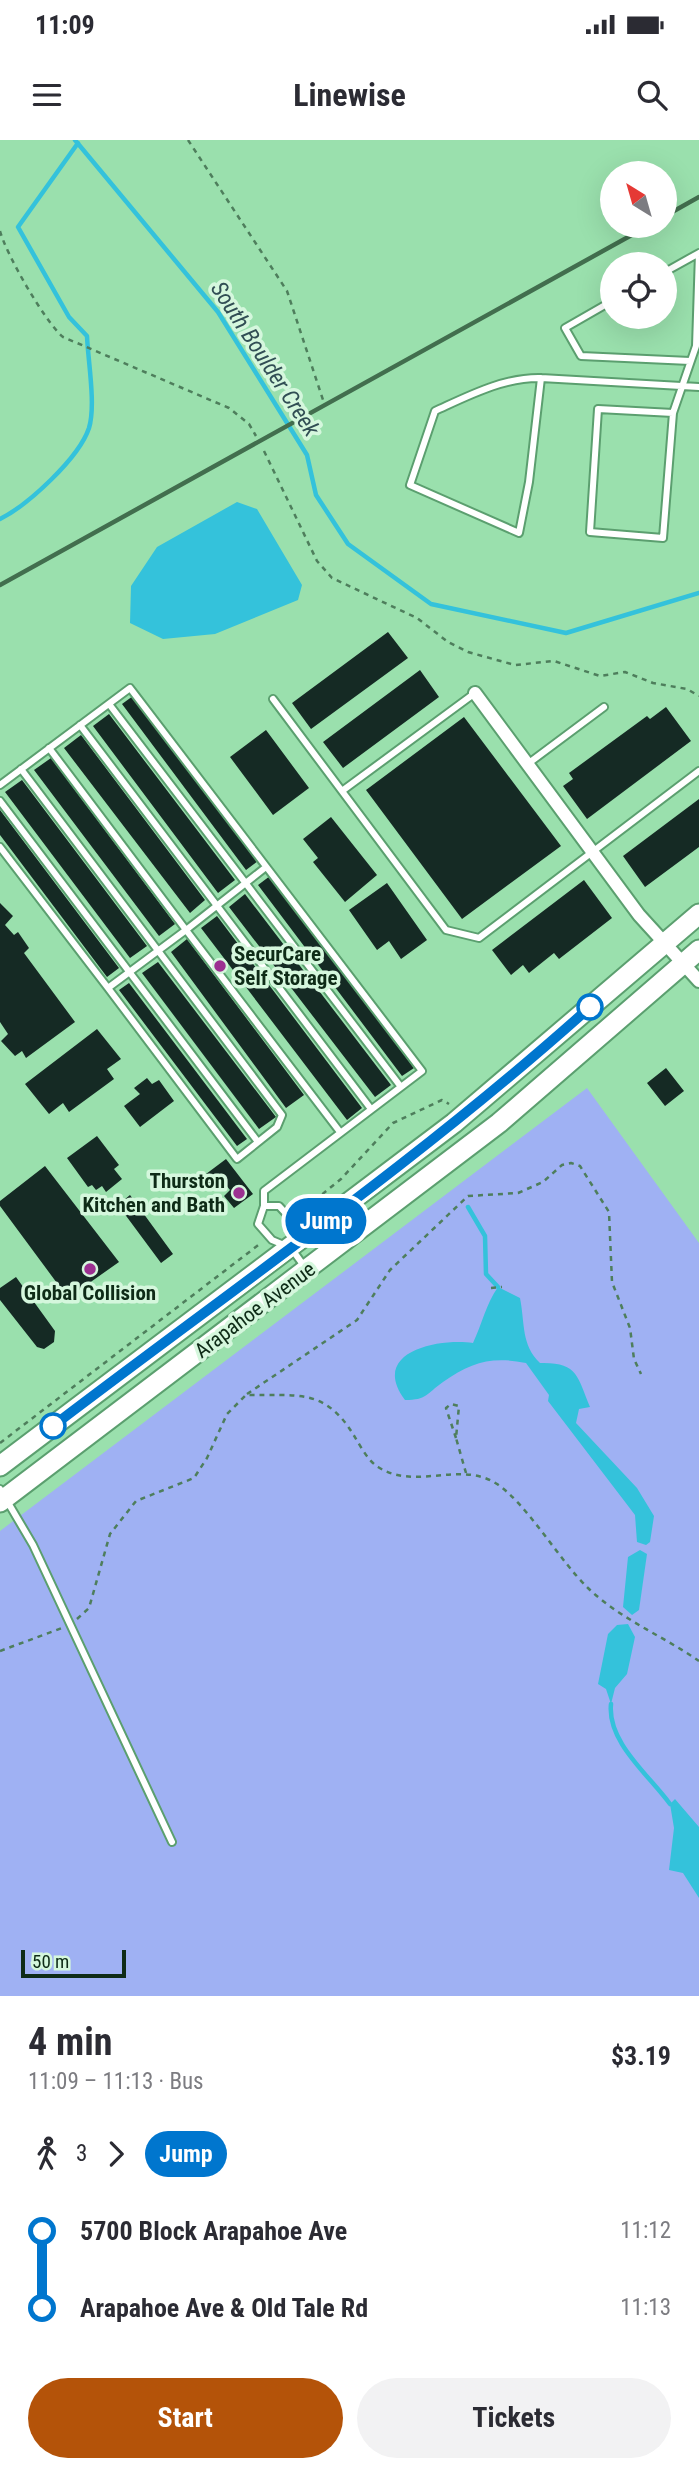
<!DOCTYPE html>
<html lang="en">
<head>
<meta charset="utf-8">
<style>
	body { margin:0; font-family:"Roboto Condensed",sans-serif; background:#f2f2f3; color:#2b2b33; height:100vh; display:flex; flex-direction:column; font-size:26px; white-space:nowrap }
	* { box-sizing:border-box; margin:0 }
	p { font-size:23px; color:#7c7c81 }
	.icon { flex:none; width:38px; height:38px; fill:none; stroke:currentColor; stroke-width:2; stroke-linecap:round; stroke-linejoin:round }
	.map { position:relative; height:1856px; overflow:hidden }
	.sheet { display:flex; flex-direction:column; background:#fff; flex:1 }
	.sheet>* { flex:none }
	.badge { padding:0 14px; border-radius:23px; font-size:24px; line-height:46px }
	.needle { width:46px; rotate:323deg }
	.fabs { position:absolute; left:600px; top:21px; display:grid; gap:14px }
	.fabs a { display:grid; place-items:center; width:77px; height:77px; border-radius:50%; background:#fff; box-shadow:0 7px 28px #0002; font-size:35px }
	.scale { position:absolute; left:21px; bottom:18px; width:105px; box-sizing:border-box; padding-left:7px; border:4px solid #0e2b17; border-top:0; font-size:19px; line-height:24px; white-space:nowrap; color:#0e2b17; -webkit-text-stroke:5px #d5f7dd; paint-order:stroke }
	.map>.badge { position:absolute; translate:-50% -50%; box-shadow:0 0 0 4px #fff }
	.legs { display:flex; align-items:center; gap:10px; height:77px; padding:0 28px; font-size:23px }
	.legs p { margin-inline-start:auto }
	.overview { display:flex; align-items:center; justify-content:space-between; height:119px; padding:0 28px }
	h1 { font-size:38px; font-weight:700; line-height:52px }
	.button { display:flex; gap:14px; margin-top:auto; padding:14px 28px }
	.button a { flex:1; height:80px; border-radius:42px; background:#b45309; color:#fff; font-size:28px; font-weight:700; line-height:80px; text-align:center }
	.button a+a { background:#f2f2f3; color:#2b2b33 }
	ul { padding:0 28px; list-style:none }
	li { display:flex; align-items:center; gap:24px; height:77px; font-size:26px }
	li i { display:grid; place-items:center; width:10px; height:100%; margin:0 9px; background:currentColor }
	li i::after { content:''; width:18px; height:18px; margin:-9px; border:5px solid; border-radius:50%; background:#fff }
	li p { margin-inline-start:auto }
	li:first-child i { background:linear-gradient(#0000 50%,currentColor 0) }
	li:last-child i { background:linear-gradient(currentColor 50%,#0000 0) }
	.status { display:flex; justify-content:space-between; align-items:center; height:49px; padding:0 35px; background:#fff; direction:ltr }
	.status svg { height:19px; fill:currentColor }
	header { display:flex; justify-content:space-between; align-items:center; height:91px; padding:0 28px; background:#fff; font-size:32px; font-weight:700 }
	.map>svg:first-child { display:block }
	.green { fill:#9fb1f3 }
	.water { fill:#34c2db }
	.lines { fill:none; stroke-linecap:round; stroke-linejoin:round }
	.stream { stroke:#34c2db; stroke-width:4.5 }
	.building { fill:#152a24 }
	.lane-casing { stroke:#5b9f6f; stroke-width:10 }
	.street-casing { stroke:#5b9f6f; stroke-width:16 }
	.primary-casing { stroke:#5b9f6f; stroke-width:23 }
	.path { stroke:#4e7e5c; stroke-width:2.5; stroke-dasharray:5 5; stroke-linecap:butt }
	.lane { stroke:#fff; stroke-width:6 }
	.street { stroke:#fff; stroke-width:12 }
	.primary { stroke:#fff; stroke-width:19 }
	.rail { stroke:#426e4e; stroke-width:4.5 }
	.line-1-casing { stroke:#fff; stroke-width:16 }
	.line-1 { stroke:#0076ce; stroke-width:10 }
	.poi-dot { fill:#9c3091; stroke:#d5f7dd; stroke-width:2.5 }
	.stop-1-dot { fill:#fff; stroke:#0076ce; stroke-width:3.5 }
	.labels { text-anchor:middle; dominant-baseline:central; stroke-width:7; stroke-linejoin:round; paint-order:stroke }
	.poi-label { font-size:21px; font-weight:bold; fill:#0e2b17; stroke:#d5f7dd; text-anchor:start }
	.street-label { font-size:21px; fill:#0e2b17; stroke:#d5f7dd }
	.water-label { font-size:23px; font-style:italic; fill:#314e54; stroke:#d5f7dd }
</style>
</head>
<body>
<div class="status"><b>11:09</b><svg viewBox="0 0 49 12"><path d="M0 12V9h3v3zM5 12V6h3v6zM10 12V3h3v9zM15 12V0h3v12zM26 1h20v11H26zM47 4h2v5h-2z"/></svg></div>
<header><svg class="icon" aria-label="menu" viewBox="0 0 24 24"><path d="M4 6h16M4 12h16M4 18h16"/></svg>Linewise<svg class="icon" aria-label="search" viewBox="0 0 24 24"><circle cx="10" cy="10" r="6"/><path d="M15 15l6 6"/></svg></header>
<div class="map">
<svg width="699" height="1856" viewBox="0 0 699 1856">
	<rect width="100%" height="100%" fill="#9ae0ad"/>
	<!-- green -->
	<path class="green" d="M587 948 699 1103V1856H0V1391Z"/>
	<!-- water -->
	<path class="water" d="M237 362 257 369 302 445 298 460 215 494 163 499 130 483 131 446 157 407Z
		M498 1147 520 1158C525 1183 521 1205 540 1223 578 1222 577 1236 590 1267L579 1269 576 1283 637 1348 654 1376 650 1402 646 1405 637 1402 635 1375 548 1261 549 1255 526 1223C492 1216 471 1222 443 1242 426 1254 427 1260 405 1260 369 1212 438 1198 473 1203 482 1184 486 1164 498 1147Z
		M640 1410 647 1414 639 1470 632 1475 623 1467 628 1417Z
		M628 1484 635 1497 627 1534 615 1548 611 1564 606 1549 598 1544 608 1494 617 1485Z
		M675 1659 699 1687V1758L683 1733 669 1730 674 1688 670 1664Z"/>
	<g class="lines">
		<!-- stream -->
		<path class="stream" d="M75 0 218 172 307 315 316 355 348 404 431 464 566 493 699 453
			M0 379C28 365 79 318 89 288 96 265 88 221 87 196L69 177 18 87 78 3
			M468 1067 485 1096 486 1134 498 1147
			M611 1564C607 1602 649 1635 670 1664"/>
	</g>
	<!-- building -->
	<path class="building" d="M388 492 408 518 311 589 292 563Z
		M420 530 439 557 343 628 323 602Z
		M133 556 258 721 246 730 122 564Z
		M666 567 691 601 587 679 563 646 573 639 569 633 647 576 650 579Z
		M109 574 235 740 218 753 93 586Z
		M464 577 561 706 462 779 366 650Z
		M266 590 309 648 273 675 230 617Z
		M81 595 205 760 190 773 64 608Z
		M51 618 175 784 159 796 34 630Z
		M22 640 147 806 130 818 5 652Z
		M699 659V707L645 747 623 716Z
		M0 670 119 828 107 837 0 695Z
		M331 677 377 735 345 762 313 722 318 718 303 699Z
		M270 736 414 928 402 936 258 745Z
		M584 740 612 778 559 819 554 813 529 833 523 825 511 835 492 810Z
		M387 743 427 800 401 819 389 801 377 810 349 770Z
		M245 754 391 945 375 957 229 767Z
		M0 763 13 776 5 785 14 795 18 792 29 808 24 813 75 882 26 918 22 911 15 916 1 901 8 894 0 882Z
		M217 776 362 968 347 980 201 788Z
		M187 799 304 955 286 968 171 812Z
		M158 822 276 977 259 989 142 833Z
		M129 843 247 999 237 1006 119 850Z
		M97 889 121 919 107 929 114 939 69 972 63 963 49 974 25 944Z
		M666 928 684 951 665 966 647 943Z
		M147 938 152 944 159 940 174 961 140 987 124 966 140 954 134 948Z
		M97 996 119 1025 114 1029 122 1039 106 1052 102 1046 96 1050 92 1045 88 1047 67 1018Z
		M226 1019 253 1054 234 1068 224 1056 230 1050 221 1039 210 1048 202 1037Z
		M45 1026 119 1122 68 1158 0 1066V1061Z
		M130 1055 173 1114 161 1123 118 1065Z
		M16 1137 55 1191 54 1202 44 1209 37 1207 0 1160V1148Z"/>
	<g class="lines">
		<defs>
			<path id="lane" d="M665 132 699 113 696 206 673 273 663 398 590 392 598 269 673 273
				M612 161 565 188 581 216 690 221
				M541 238 529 342 519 393 410 345 435 271C468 256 504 237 541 238L699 247
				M273 559 446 790 479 798 699 631
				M109 564 401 947
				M80 585 371 969
				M49 608 186 790 266 727
				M529 623 604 567
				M21 629 282 975 277 987 237 1019 108 848
				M0 645 130 548 422 931 264 1051V1066L258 1084 272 1100 291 1108 304 1126
				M342 651 475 553
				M0 661 258 1002
				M0 707 108 848 186 790 340 992
				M264 1066H279L291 1079V1100
				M0 1349 33 1405 172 1702"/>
			<path id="street" d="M475 553 639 775 699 841"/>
			<path id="primary" d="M0 1326 454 983 699 774
				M0 1362 499 983 699 810"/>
		</defs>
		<!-- lane casing -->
		<use href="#lane" class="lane-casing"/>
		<!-- street casing -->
		<use href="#street" class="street-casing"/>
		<!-- primary casing -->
		<use href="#primary" class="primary-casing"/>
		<!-- path -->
		<path class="path" d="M188 0 287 151 325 266
			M0 91C6 114 45 182 63 197L229 268 249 284 256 296
			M264 311 317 421 332 438 417 478 448 502 468 512 515 525 554 521 600 536 625 532 653 543 687 549 699 556
			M299 1073 341 1039 393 983 442 960 449 964
			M491 1148 502 1147
			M247 1254 357 1180 390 1130 468 1056 518 1053 543 1042 562 1025 571 1023 580 1026 609 1072 612 1142 630 1188 634 1219 641 1234
			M456 1298 446 1268 451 1264 459 1266 456 1298 466 1333
			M0 1303 261 1103
			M77 1479 89 1468 110 1394 136 1361 194 1338 207 1318 227 1274 246 1255C295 1256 324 1247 353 1294 360 1305 367 1320 378 1327 415 1351 461 1320 497 1344 527 1364 559 1420 588 1448 620 1479 663 1496 699 1521
			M0 1511 62 1488"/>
		<!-- lane -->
		<use href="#lane" class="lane"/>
		<!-- street -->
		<use href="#street" class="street"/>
		<!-- primary -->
		<use href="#primary" class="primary"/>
		<!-- rail -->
		<path class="rail" d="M665 76 699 57
			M0 445 648 86"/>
	</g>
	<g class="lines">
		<defs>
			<path id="line-1" d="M53 1286C234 1148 421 1019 590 867"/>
		</defs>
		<!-- line-1 casing -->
		<use href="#line-1" class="line-1-casing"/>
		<!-- line-1 -->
		<use href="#line-1" class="line-1"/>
	</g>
	<!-- markers -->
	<g class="poi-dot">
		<circle cx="220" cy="826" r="7"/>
		<circle cx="239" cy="1053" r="7"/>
		<circle cx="90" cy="1129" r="7"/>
	</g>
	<g class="stop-1-dot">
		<circle cx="590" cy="867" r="12"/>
		<circle cx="53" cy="1286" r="12"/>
	</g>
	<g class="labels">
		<!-- poi labels -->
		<g class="poi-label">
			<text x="234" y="814">SecurCare<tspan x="234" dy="24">Self Storage</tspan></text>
			<text x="225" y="1041" text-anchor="end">Thurston<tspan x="225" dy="24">Kitchen and Bath</tspan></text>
			<text x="90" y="1153" text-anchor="middle">Global Collision</text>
		</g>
		<!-- street labels -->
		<g class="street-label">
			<text transform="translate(255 1170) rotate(-37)">Arapahoe Avenue</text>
		</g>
		<!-- water labels -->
		<g class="water-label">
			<text transform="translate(265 219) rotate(57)">South Boulder Creek</text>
		</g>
	</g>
</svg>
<div class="fabs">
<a><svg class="needle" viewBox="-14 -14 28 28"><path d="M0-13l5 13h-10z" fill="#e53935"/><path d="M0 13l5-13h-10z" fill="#7c7c81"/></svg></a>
<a><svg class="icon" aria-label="locate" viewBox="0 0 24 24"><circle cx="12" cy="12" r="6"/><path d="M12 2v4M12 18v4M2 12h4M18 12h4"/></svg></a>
</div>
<div class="scale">50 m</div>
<b class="badge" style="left:326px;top:1081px;background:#0076ce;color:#fff">Jump</b>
</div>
<section class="sheet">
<div class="overview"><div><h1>4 min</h1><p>11:09 – 11:13 · Bus</p></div><b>$3.19</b></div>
<div class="legs"><svg class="icon" aria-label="walk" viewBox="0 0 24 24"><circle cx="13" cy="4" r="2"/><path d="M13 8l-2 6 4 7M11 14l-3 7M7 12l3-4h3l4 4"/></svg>3<svg class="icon" aria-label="forward" viewBox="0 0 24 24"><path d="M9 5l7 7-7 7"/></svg><b class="badge" style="background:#0076ce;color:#fff">Jump</b></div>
<ul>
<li><i style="color:#0076ce"></i><b>5700 Block Arapahoe Ave</b><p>11:12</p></li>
<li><i style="color:#0076ce"></i><b>Arapahoe Ave &amp; Old Tale Rd</b><p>11:13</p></li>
</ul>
<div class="button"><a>Start</a><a>Tickets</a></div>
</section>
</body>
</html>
